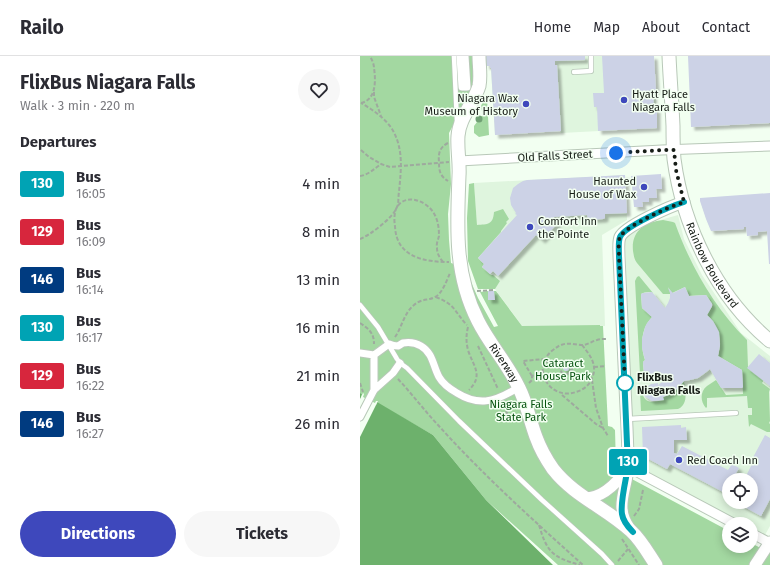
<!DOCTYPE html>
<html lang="en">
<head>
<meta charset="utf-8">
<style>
	body { margin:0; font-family:"Fira Sans",sans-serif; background:#f7f7f7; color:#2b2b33; height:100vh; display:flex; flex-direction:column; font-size:15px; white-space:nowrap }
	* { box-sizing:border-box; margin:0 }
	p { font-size:13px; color:#7c7c81 }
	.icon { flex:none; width:22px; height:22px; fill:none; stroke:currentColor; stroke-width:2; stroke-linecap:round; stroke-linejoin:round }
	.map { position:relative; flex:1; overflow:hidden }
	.panel { display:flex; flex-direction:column; background:#fff; width:360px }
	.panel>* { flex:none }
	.badge { padding:0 8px; border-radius:3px; font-size:14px; line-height:26px }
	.buttons { position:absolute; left:362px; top:417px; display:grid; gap:8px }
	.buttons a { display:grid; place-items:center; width:36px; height:36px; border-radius:50%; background:#fff; box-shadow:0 2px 10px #0003; font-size:20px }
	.you { position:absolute; width:20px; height:20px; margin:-10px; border:3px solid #fff; border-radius:50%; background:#1a73e8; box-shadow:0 0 0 6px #1a73e833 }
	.map>.badge { position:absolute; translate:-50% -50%; box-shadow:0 0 0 2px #fff }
	h2 { padding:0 20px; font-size:15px; line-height:36px }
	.round { display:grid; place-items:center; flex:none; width:42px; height:42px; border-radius:21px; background:#f7f7f7 }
	.overview { display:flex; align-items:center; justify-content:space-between; height:68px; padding:0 20px }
	h1 { font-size:19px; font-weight:700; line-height:30px }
	.primary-button { display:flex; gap:8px; margin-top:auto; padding:8px 20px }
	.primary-button a { flex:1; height:46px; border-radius:24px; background:#3e48bc; color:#fff; font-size:16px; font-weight:700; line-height:46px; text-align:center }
	.primary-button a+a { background:#f7f7f7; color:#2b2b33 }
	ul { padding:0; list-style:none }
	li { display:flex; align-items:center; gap:12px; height:48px; padding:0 20px }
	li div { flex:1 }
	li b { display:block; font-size:15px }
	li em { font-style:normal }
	li .badge { min-width:44px; font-weight:700; text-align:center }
	header { display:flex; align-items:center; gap:24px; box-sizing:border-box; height:56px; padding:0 20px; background:#fff; border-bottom:1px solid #e1e1e2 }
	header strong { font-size:19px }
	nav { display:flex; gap:22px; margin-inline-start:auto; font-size:14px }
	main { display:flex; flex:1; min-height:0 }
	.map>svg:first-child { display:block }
	.built { fill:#dff5de; fill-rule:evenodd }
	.green { fill:#a3d8a1 }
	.water { fill:#6db16c }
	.pier { fill:#f2fff1 }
	.building { fill:#ccd2e6; filter:url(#shadow) }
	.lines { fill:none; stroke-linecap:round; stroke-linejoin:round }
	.service-casing { stroke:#b8c8b8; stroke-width:6 }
	.pedestrian-casing { stroke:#b8c8b8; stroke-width:9 }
	.minor-casing { stroke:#b8c8b8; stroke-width:11 }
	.tertiary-casing { stroke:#b8c8b8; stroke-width:13 }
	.secondary-casing { stroke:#b8c8b8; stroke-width:15 }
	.path { stroke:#9ea99e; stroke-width:2; stroke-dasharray:4 2; stroke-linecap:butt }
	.service { stroke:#fff; stroke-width:4.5 }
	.pedestrian { stroke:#fff; stroke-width:7 }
	.minor { stroke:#fff; stroke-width:9 }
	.tertiary { stroke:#fff; stroke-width:11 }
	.secondary { stroke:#fff; stroke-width:13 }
	.tree { fill:#70a074 }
	.line-casing { stroke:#fff; stroke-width:9 }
	.line { stroke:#00a3b4; stroke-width:6 }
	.walk { stroke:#171d17; stroke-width:4; stroke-dasharray:0 7.2 }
	.poi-dot { fill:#3e48bc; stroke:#f2fff1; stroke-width:1.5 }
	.stop-dot { fill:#fff; stroke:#00a3b4; stroke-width:2 }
	.labels { text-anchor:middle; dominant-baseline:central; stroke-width:3; stroke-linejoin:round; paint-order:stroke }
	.poi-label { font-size:11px; fill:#171d17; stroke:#f2fff1; text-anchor:start }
	.street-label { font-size:11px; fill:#171d17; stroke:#f2fff1 }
	.park-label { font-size:11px; fill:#05520e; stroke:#f2fff1 }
	.stop-label { font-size:11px; font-weight:bold; fill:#171d17; stroke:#f2fff1; text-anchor:start }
</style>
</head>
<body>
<header>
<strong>Railo</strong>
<nav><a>Home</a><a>Map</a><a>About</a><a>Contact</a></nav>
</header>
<main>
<section class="panel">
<div class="overview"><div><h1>FlixBus Niagara Falls</h1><p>Walk · 3 min · 220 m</p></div><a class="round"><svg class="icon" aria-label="heart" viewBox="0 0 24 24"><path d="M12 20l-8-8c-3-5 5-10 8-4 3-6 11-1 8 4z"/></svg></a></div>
<h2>Departures</h2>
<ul>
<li><span class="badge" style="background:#00a3b4;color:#fff">130</span><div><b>Bus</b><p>16:05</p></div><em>4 min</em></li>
<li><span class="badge" style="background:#d7263d;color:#fff">129</span><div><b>Bus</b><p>16:09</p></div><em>8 min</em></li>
<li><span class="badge" style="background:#003b80;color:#fff">146</span><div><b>Bus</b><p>16:14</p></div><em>13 min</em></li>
<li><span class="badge" style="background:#00a3b4;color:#fff">130</span><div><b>Bus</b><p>16:17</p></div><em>16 min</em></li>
<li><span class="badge" style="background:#d7263d;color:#fff">129</span><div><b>Bus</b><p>16:22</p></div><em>21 min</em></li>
<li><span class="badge" style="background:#003b80;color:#fff">146</span><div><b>Bus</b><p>16:27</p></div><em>26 min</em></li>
</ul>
<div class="primary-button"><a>Directions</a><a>Tickets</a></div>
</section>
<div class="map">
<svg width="410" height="509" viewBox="0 0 410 509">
	<defs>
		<filter id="shadow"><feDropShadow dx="3.5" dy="3.5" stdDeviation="1" flood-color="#0004"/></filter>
	</defs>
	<rect width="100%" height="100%" fill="#f2fff1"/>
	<!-- built -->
	<path class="built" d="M126 0H294L297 72 201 77 200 75 135 79 131 13 130 12V10H126Z
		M265 119 267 164 242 179 245 270 165 274 135 233 117 211V170L114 127Z
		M318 159 324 183 342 219 381 277 410 300V470L405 479 391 472V468H384L273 408 265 181 297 165ZM369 424H391V446H369Z"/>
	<!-- green -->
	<path class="green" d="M0 0H113L114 24 112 33 89 77 91 128 88 158 89 184 91 207 94 208 114 240 108 219 118 242 134 271 138 270 120 236 128 235V244H134V235H136L162 270 240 269V270H243L248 370 252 371 255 374 256 410 255 414 369 475V490H391V487L410 497V509H198L126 444 73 379 17 347 16 349 0 342 2 338 0 337Z
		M125 41H127L129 79 119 81 114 77V70L117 66V60H123L121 50Z
		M114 127 117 169C128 168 133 169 134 156L143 153 149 163 146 166 147 167 141 175V176L118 202 124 208 122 211 131 219H133L140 225 135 233H118L108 205 107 162 109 128Z
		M303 164 313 166 315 167C331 211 354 251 387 284L388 311 404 324 402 327 410 333 409 336 410 365 409 367 410 368V376H407L391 368 389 371 388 359H392V352H388L387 340 347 342V351L346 352C340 346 340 335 347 330 350 328 353 326 356 324L366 339 383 338 382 314 358 300C363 285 359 270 347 259L353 249 346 239 329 240 325 231 312 237 308 231 311 238H303L277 207C274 203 274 200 273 195 271 175 285 166 303 164Z
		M279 220 293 237C290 235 284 236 281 238L282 252 292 261C281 273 280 289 285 304L283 306 284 320 282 318H280L275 225 277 221Z
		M324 325C325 335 329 348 318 353L281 355 280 336H282C285 349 293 346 303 344V341C312 337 318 333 324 325Z"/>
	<!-- water -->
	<path class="water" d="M0 337 2 338 1 341 16 349 17 346 73 379 126 444 193 509H0Z"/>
	<!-- pier -->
	<path class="pier" d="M3 337 4 338 3 341 15 347 16 345H18L0 381V343Z"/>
	<!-- building -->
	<path class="building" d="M126 0H225V4L195 5V9H197L201 75 135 79 131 12H130V10H126Z
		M242 0H294L296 35H293L294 53H297V72L238 75 237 51H234L233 37H244Z
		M328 0H410V67L331 71Z
		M301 118 302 133H296L297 142H289V146H282L283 151H274L271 120Z
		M265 119 267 157 245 158V162L243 163 228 164 227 159 194 161V163L198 167 182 184 176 179 138 220 133 215 130 218 122 211 124 208 118 202 157 159 155 158 156 157 151 149 150 142 153 132 158 128 163 125 167 124Z
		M410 137V208H409L407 175 398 176V179L387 180 386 171H384V173L351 175 346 163 340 145V142Z
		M325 231 329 240 346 239 352 248V250L347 259 353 265 359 276 360 289 358 300 382 314 383 331 382 332H361L350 313 345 317 338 322 330 324 324 325 317 333 308 339 303 341 304 344 292 345 283 339V334L291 328 298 327V329L308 322 297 315 291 320H286L284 319 283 306 285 304 282 292V283L285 271 287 267 292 261 282 252 281 238 283 237 292 236 305 252 308 247 310 242V237L308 232 313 237Z
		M128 235H134L135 244H128Z
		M399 298 410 307V330L387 312Z
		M203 312a3 3 0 1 1 6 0a3 3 0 1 1-6 0Z
		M321 369V372L326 371 327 384H314V397L317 398 322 390 368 414 372 408 379 412 372 424H369V429L365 437 310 408 307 413 283 400 282 371Z
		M405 379 410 382V443L401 460 375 446H391V424H384V422L386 420 392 408 390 407Z"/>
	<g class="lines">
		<defs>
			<path id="service" d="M94 0 97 66
				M214 16 231 15V0
				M0 249 18 271 37 303 40 307 47 312 99 365 182 444 242 498 252 509
				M267 363 376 357"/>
			<path id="pedestrian" d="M100 0 102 31H107L105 0
				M0 297 14 299
				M14 299 29 288C31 289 35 290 38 290 40 289 41 288 43 287 49 286 56 287 61 290 73 297 73 310 79 321 83 328 90 333 97 337 118 350 134 346 154 334
				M14 334V299
				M0 361 14 334 33 317 40 307"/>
			<path id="minor" d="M99 105 302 94 410 90
				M268 411 375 468
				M391 477 410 487"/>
			<path id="tertiary" d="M225 442C243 442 257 427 267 413
				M270 473C253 450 268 433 268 409 268 382 266 356 265 330 263 286 261 243 259 200 259 194 258 186 260 181 265 170 311 150 324 146
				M395 509 410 486"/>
			<g id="secondary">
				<path id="s1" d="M119 0C119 9 121 21 119 30 114 47 99 62 98 80 97 93 100 107 99 120 97 171 94 218 118 265 130 289 148 308 159 332 167 348 170 365 176 381 180 392 186 403 193 413 214 440 246 452 271 475 281 484 288 497 296 509"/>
				<path id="s2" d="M309 0C310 23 312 47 313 70 313 81 313 92 314 103 323 171 357 241 410 285"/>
			</g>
		</defs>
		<!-- service casing -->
		<use href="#service" class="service-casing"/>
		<!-- pedestrian casing -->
		<use href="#pedestrian" class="pedestrian-casing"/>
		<!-- minor casing -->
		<use href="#minor" class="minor-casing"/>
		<!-- tertiary casing -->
		<use href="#tertiary" class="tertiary-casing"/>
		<!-- secondary casing -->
		<use href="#secondary" class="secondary-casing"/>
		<!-- path -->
		<path class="path" d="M14 36V41L21 60
			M1 47C16 44 16 25 14 12 14 8 12 4 10 0
			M88 87C80 91 78 97 79 106 79 115 80 120 88 125
			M1 94 9 101 21 108 30 111 89 106
			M0 120C8 119 14 113 21 108
			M0 183C9 180 34 161 37 151 39 147 38 141 39 136 41 114 44 93 32 73 25 62 13 54 1 47
			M83 206C80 202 77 198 77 192 76 188 78 184 79 180 79 172 78 163 73 156 66 145 46 137 37 151 34 156 34 165 35 170 36 201 64 206 89 206
			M117 235 135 234
			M76 241C83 244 90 247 95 254 99 259 102 264 107 269
			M0 267C9 273 14 277 14 288
			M108 271C106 279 106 286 108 294 113 310 124 319 109 334
			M35 281C42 271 44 257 54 249 62 242 68 245 75 241 82 238 87 224 90 217
			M222 289C230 299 238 309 232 322 230 329 223 334 216 336 189 345 170 311 193 294 196 292 198 290 201 289 208 286 215 289 222 289 228 289 232 285 237 284 240 283 243 283 246 283
			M118 290 138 333
			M184 305 204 311
			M200 312a6 6 0 1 1 12 0a6 6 0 1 1-12 0Z
			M234 311 246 310
			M172 320 163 305 185 303
			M38 323C52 338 64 354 78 369 123 419 173 464 223 509
			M232 324 236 352 243 372 248 380
			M0 327 3 336
			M169 327 172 324V320L183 316
			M202 339 236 368 243 372
			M144 349 149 362
			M274 460 279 453 283 434
			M179 469C187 496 192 501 220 509
			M262 483 279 509
			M258 505 268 493"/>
		<!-- service -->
		<use href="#service" class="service"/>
		<!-- pedestrian -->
		<use href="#pedestrian" class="pedestrian"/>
		<!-- minor -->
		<use href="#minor" class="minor"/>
		<!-- tertiary -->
		<use href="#tertiary" class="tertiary"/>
		<!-- secondary -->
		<use href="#secondary" class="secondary"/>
	</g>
	<!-- trees -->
	<circle class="tree" cx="119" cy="63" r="3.5"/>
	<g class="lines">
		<defs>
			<path id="line" d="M273 476C268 471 263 465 262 458 260 447 266 423 268 411L259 200C259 194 258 186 260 181 265 170 311 150 324 146"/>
		</defs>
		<!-- line casing -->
		<use href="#line" class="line-casing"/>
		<!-- line -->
		<use href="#line" class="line"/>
		<!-- walk -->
		<path class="walk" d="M256 97 302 94H314L316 114 324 146C311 150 265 170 260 181 258 186 259 194 259 200L265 327"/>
	</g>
	<!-- markers -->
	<g class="poi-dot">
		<circle cx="264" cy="44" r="4"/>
		<circle cx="166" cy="48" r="4"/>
		<circle cx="284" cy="131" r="4"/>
		<circle cx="170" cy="171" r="4"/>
		<circle cx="319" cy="404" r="4"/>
	</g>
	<circle class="stop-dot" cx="265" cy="327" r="8"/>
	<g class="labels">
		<!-- poi labels -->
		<g class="poi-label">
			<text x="272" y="38">Hyatt Place<tspan x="272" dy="13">Niagara Falls</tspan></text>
			<text x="158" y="42" text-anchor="end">Niagara Wax<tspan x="158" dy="13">Museum of History</tspan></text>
			<text x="276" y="125" text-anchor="end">Haunted<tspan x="276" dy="13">House of Wax</tspan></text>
			<text x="178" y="165">Comfort Inn<tspan x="178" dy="13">the Pointe</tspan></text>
			<text x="327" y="404">Red Coach Inn</text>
		</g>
		<!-- street labels -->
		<g class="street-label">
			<text transform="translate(195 100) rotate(-3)">Old Falls Street</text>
			<text stroke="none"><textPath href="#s2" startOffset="217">Rainbow Boulevard</textPath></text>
			<text stroke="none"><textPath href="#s1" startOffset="322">Riverway</textPath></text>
		</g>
		<!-- park labels -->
		<g class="park-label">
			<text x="203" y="307">Cataract<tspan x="203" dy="13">House Park</tspan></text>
			<text x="161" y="348">Niagara Falls<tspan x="161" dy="13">State Park</tspan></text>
		</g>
		<!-- stop labels -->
		<g class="stop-label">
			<text x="277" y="321">FlixBus<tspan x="277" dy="13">Niagara Falls</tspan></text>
		</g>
	</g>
</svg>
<div class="buttons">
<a><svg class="icon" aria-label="locate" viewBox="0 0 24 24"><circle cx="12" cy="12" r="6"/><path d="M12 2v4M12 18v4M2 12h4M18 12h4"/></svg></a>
<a><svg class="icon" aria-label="layers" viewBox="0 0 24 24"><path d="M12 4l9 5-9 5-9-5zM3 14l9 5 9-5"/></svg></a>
</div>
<div class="you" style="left:256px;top:97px"></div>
<b class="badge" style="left:268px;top:406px;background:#00a3b4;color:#fff">130</b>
</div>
</main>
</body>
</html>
